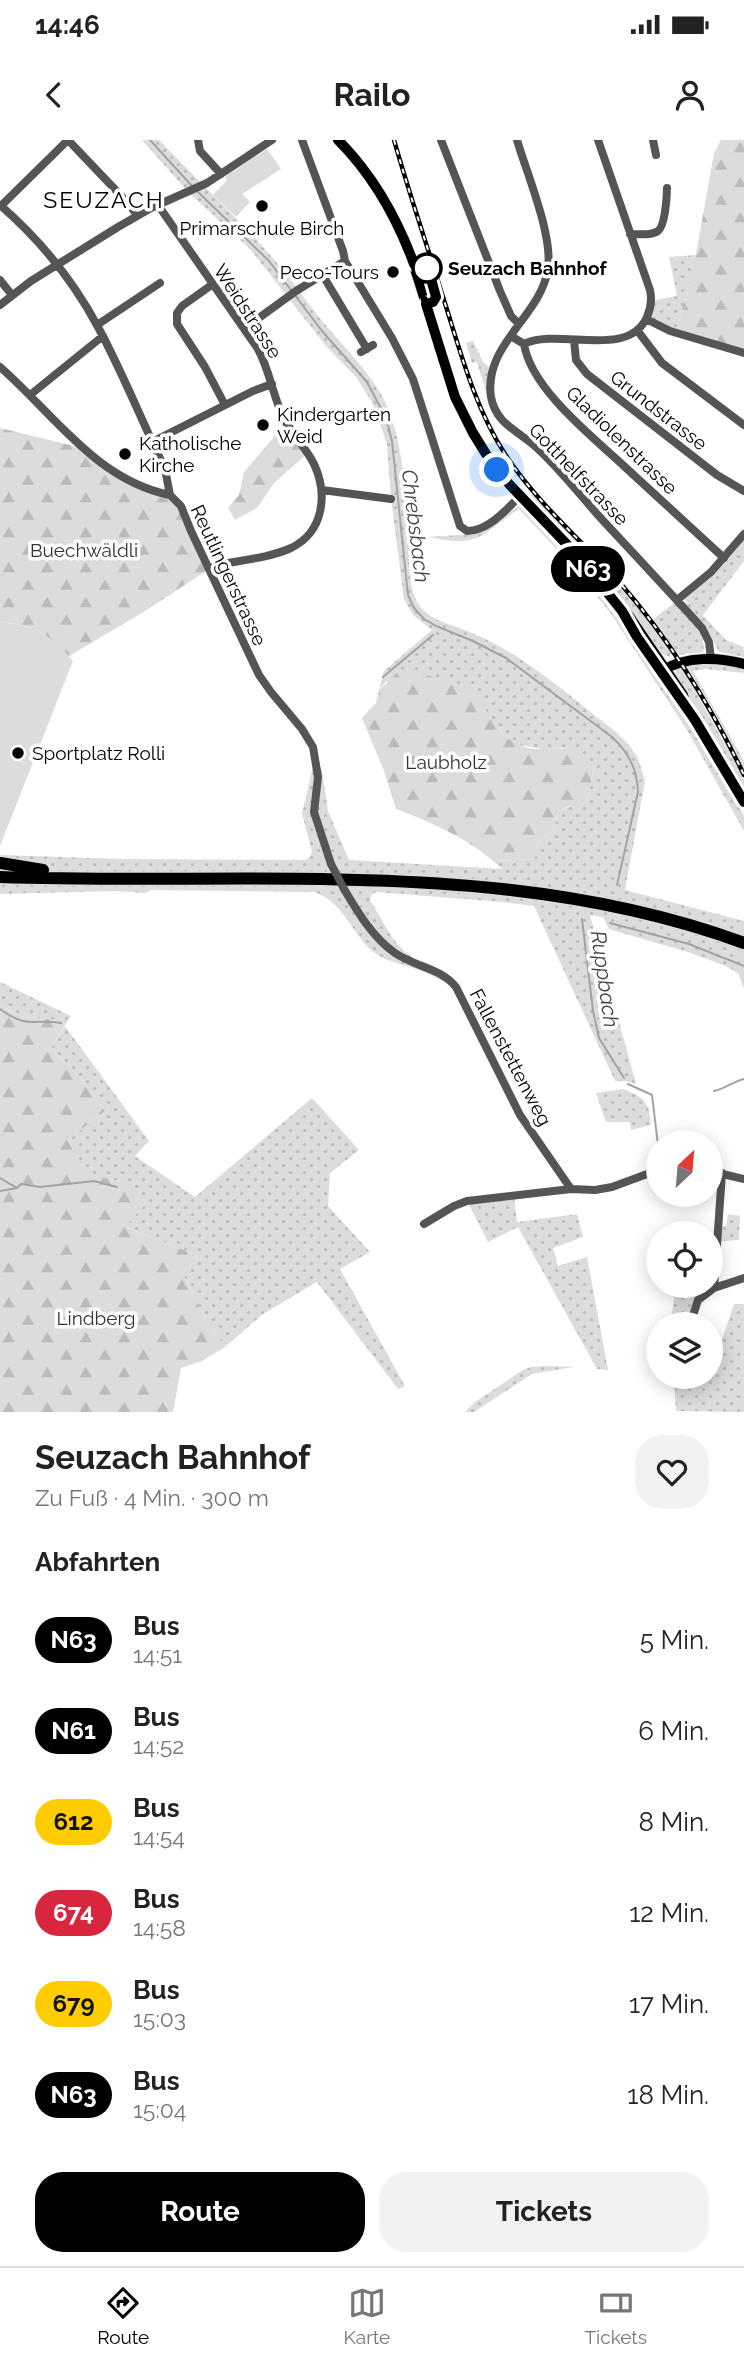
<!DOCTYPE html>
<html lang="de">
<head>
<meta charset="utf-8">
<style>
	body { margin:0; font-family:Raleway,sans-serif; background:#f2f2f2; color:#222; height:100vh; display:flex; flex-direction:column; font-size:26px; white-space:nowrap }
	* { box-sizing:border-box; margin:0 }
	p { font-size:23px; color:#767676 }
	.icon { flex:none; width:38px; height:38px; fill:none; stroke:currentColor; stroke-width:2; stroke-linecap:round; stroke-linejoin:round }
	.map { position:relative; height:1272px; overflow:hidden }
	.panel { display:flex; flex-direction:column; background:#fff; flex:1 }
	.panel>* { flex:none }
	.badge { padding:0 14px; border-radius:23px; font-size:24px; line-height:46px }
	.needle { width:46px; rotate:26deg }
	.fabs { position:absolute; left:646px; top:990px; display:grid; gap:14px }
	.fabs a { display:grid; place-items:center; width:77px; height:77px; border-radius:50%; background:#fff; box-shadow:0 4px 18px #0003; font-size:35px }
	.you { position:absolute; width:35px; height:35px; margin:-18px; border:5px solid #fff; border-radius:50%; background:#1a73e8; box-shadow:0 0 0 10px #1a73e833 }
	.map>.badge { position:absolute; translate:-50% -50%; box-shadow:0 0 0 4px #fff }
	h2 { padding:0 35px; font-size:26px; line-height:63px }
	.round { display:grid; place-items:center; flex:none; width:74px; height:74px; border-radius:28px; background:#f2f2f2 }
	.overview { display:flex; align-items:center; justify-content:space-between; height:119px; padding:0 35px }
	h1 { font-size:33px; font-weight:700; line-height:52px }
	.action { display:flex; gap:14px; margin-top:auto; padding:14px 35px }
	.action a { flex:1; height:80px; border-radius:28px; background:#000; color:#fff; font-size:28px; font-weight:700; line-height:80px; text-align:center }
	.action a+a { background:#f2f2f2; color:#222 }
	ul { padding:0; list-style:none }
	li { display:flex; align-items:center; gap:21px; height:91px; padding:0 35px }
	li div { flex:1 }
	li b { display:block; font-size:26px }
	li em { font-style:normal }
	li .badge { min-width:77px; font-weight:700; text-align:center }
	.status { display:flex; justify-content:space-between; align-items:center; height:49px; padding:0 35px; background:#fff; direction:ltr }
	.status svg { height:19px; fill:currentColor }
	header { display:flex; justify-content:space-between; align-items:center; height:91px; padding:0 35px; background:#fff; font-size:32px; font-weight:700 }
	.menu { display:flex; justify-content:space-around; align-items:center; height:98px; border-top:2px solid #e0e0e0; background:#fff; font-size:19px; color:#767676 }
	.menu a { display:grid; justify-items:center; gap:4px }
	.menu .on { color:#000 }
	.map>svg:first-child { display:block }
	.grass { fill:url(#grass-dots) }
	.forest { fill:url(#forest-firs) }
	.garden { fill:#dcdcdc }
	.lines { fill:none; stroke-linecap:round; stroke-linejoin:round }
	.stream { stroke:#a3a3a3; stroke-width:2 }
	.major-casing { stroke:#dbdbdb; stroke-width:12 }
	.highway-casing { stroke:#dbdbdb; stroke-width:15 }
	.minor { stroke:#555; stroke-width:8 }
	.major { stroke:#000; stroke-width:10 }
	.highway { stroke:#000; stroke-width:12 }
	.rail-casing { stroke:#000; stroke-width:4.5 }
	.rail { stroke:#fff; stroke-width:2; stroke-dasharray:5; stroke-linecap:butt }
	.minor-bridge { stroke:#555; stroke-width:8 }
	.line-casing { stroke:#fff; stroke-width:16 }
	.line { stroke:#000; stroke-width:10 }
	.walk { stroke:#000; stroke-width:7; stroke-dasharray:0 12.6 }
	.poi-dot { fill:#000; stroke:#fff; stroke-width:2.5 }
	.stop-dot { fill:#fff; stroke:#000; stroke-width:3.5 }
	.labels { text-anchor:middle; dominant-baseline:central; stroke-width:7; stroke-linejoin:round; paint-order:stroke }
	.poi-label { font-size:19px; fill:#000; stroke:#fff; text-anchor:start }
	.stop-label { font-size:19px; font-weight:bold; fill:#000; stroke:#fff; text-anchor:start }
	.street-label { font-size:19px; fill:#000; stroke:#fff }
	.park-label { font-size:19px; fill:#333; stroke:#fff }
	.water-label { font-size:21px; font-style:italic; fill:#444; stroke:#fff }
	.quarter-label { font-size:23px; letter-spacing:2px; fill:#000; stroke:#fff }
</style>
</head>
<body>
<div class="status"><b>14:46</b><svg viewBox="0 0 49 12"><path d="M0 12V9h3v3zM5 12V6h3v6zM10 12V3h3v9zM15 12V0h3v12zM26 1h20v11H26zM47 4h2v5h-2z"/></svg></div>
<header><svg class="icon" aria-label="back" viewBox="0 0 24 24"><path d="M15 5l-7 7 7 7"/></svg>Railo<svg class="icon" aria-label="person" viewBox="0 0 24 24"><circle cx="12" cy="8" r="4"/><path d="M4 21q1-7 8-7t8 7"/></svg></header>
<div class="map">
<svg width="744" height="1272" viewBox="0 0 744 1272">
	<defs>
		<pattern id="grass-dots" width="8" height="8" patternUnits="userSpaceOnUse" patternTransform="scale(1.75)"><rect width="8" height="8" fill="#dcdcdc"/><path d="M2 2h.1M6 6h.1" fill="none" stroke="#bbb" stroke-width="1.8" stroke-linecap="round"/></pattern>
		<pattern id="forest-firs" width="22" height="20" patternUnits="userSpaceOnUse" patternTransform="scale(1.75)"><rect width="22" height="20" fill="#dcdcdc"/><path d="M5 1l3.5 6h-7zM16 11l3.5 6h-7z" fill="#bbb"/></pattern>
	</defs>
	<rect width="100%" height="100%" fill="#fff"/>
	<!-- grass -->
	<path class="grass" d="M142 0H159C198 41 240 80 277 123 294 142 307 163 323 182 345 209 373 234 387 266 403 304 405 347 407 387 411 394 408 400 409 408 409 426 409 450 419 465 430 481 453 485 470 492 524 514 570 557 616 592L629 605 638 618 645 641 625 750 744 781V849L739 834 728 827 691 813 609 789 603 777 590 775 636 944 625 941H615L534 766 502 762 376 752 371 755 370 760C380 776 393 804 408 814 422 824 438 827 452 838L447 842C436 839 427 832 416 829 400 823 385 822 371 810 351 791 342 761 314 752L151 750 145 753 116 751 0 754V715L120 719 305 720 309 718 312 712 302 673 315 619 322 630 328 671 349 720 503 729 493 721 534 719 537 703 554 690 558 671 574 665 578 671 588 657 594 628 562 608 543 609 518 605 506 598 499 589 386 541 379 550 384 531 432 490 413 475 404 459 391 359 387 304 372 262 356 237 326 206 250 109 188 52Z
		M696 115 676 193 646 179 651 161 677 156 669 117Z
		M473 201 483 222 489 227 487 254 477 222 472 223 466 203Z
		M535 354 614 437 651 481 674 463C685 476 708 493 703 512L678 515 671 514 670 517 656 512 525 355Z
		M519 366 580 431 621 484 699 600 731 651 744 676V691L687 590 611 474 579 433 519 369C479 396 481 408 428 397L475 394Z
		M744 394V421L703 475 726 500 744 507V517L719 512 710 494 683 461 690 464 681 457Z
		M715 523 744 527V533L706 529 693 531 744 621V630L716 575 690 532 686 534 737 626 744 640V656L674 536 676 528 689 524Z
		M0 842 71 876 68 880 22 877 0 866Z
		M65 886 149 1001 135 1016 195 1057 312 958 359 1010 330 1033 328 1066 370 1112 340 1129 405 1246 398 1249 317 1142 263 1174 225 1207 202 1172 182 1132 197 1120 189 1112 125 1087 121 1041 83 1035 69 999 105 971 82 940 51 908Z
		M623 949C645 958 649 961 651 985L631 990 630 982H606L596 953Z
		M514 1056 517 1082 577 1074 583 1097 553 1108 558 1126 587 1117 608 1230 597 1229 518 1087 488 1102 467 1061Z
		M728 1074 740 1076 739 1100 716 1102 717 1086H726Z
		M676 1146H700V1154L690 1185H670Z
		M734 1164H744V1272L676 1271 674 1237H710L711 1205 721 1202Z
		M550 1226 573 1227 532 1234 474 1272H465L475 1262 523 1230 531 1227Z"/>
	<!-- forest -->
	<path class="forest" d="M721 0H744V213L676 193 696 114 714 13Z
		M288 286 308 313 274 343 257 368 235 380 228 368 239 355 244 332 280 290Z
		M0 288 82 308 114 332 176 360 209 429 142 473 69 516C43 492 37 486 0 482Z
		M401 529C418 534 450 539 464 547 487 559 492 592 515 603 545 619 565 594 594 627L588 657 578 671 573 665 558 671 554 690 537 703 535 719 493 721C464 696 432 683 396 669L384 631 362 578 376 563 379 550Z
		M0 866 22 877 68 880 51 908 82 940 105 971 69 999 83 1034 121 1041 141 1050 144 1066 125 1087 189 1112 197 1120 182 1132 202 1172 225 1207 202 1221 181 1228 173 1272H0Z"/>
	<!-- garden -->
	<path class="garden" d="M267 9 281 29 242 54 250 62 236 77 213 55 227 40 225 36Z
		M0 482C35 486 50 493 73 521L0 706Z"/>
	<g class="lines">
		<!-- stream -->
		<path class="stream" d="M150 0 192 46
			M196 50 269 121 291 150
			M294 154 322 191 367 242 386 278 392 301 408 455 414 468 424 479 436 486 473 501 506 518 612 597C629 613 637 629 638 652L617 745
			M383 537 433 495
			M582 779 593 871 599 898 624 938
			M610 783 689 804 744 826
			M0 869C30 890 31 878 61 883
			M628 944 652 955 658 1005
			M714 951C725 949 734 941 744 939
			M0 1038 17 1048
			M0 1051 17 1048 21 1044 40 1047 94 1041 117 1047"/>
		<defs>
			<path id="major" d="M338 0C368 30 391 67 407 107 430 164 439 227 467 283 491 329 528 364 564 401 585 423 603 447 622 471L629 476 683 555 686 566
				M663 530C687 516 718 517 744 524
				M684 564 744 662"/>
			<path id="highway" d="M0 723 43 730
				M0 737C248 746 506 715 744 803"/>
		</defs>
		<!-- major casing -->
		<use href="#major" class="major-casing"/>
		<!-- highway casing -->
		<use href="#highway" class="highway-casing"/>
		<!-- minor -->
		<path class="minor" d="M198 0 200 11 221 34
			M302 0 343 111 345 121 392 198 413 239 460 386 467 391C488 391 506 370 520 356
			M441 0 500 151 511 176 519 184
			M517 0C527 34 553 95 548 129 541 176 483 205 491 257 496 284 517 290 536 307 558 327 577 351 597 374 632 412 667 449 702 488L709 502 711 519
			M653 0 656 15
			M0 65C39 99 74 142 98 187 123 233 142 282 165 329L170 355 181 366 191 391 259 535 271 552 302 589 313 607 318 637 314 672 331 724
			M158 65 258 209C270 231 273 257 284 279 293 295 306 308 314 324 328 354 324 392 291 408 269 418 241 420 218 425L209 429
			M1 66 68 0 128 63 137 75
			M630 94C638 94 651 96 658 91 665 86 667 57 667 48
			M322 134 367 209
			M0 140 12 155
			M213 144 182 166 177 173V184L205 227 225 265
			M0 165 31 141 118 87 151 68 207 43 272 0
			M646 179 670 191 744 213
			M97 185 160 143
			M245 188 296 151 345 121
			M637 190 662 223 744 285
			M511 196 524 204C531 249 593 297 625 327 658 357 691 388 724 418
			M574 200 576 220 587 234 717 335 744 351
			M524 204C558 187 628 220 647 177 651 168 652 159 650 150L598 0
			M361 212 373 205
			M0 227C54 274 96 340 170 355
			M30 255 103 196
			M152 302 253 251 272 244
			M322 350 391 359
			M677 460 711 432 744 394
			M344 749C357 771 373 798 395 813 415 827 439 827 456 847L520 975 571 1049
			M710 1031 744 1039
			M424 1084 454 1066 467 1061 571 1049 595 1050 612 1047 658 1030
			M714 1148 722 1033
			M690 1185 698 1160 714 1148 744 1138"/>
		<!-- major -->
		<use href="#major" class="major"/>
		<!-- highway -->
		<use href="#highway" class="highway"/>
		<defs>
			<path id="rail" d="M394 0C409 53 427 105 443 157 460 210 474 266 505 314 537 363 582 401 621 444 671 502 711 566 744 635"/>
		</defs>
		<!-- rail casing -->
		<use href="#rail" class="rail-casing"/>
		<!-- rail -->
		<use href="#rail" class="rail"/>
		<!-- minor-bridge -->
		<path class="minor-bridge" d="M331 724 344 749"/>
	</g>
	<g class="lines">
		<defs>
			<path id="line" d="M338 0C373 35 397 78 414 124L421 122 428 128 436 157 433 162 426 164 455 257 473 293 486 314 509 344 578 416 622 471 637 497 695 580 744 662"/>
		</defs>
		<!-- line casing -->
		<use href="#line" class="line-casing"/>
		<!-- line -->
		<use href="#line" class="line"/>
		<!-- walk -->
		<path class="walk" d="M427 128 414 124C435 195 450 270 497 330"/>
	</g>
	<!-- markers -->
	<g class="poi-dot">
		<circle cx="262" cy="66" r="7"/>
		<circle cx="393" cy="132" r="7"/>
		<circle cx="263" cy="285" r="7"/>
		<circle cx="125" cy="314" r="7"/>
		<circle cx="18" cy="613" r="7"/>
	</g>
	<circle class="stop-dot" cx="427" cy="128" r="14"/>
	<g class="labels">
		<!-- poi labels -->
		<g class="poi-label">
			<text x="262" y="88" text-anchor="middle">Primarschule Birch</text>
			<text x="379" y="132" text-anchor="end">Peco-Tours</text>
			<text x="277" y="274">Kindergarten<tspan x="277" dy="22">Weid</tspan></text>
			<text x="139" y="303">Katholische<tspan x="139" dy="22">Kirche</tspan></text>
			<text x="32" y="613">Sportplatz Rolli</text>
		</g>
		<!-- stop labels -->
		<g class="stop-label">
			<text x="448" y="128">Seuzach Bahnhof</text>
		</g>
		<!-- street labels -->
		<g class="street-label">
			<text transform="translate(248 171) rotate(57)">Weidstrasse</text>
			<text transform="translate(659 270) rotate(38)">Grundstrasse</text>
			<text transform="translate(622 300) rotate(44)">Gladiolenstrasse</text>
			<text transform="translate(579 334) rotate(46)">Gotthelfstrasse</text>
			<text transform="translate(229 435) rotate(65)">Reutlingerstrasse</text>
			<text transform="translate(511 917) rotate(62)">Fallenstettenweg</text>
		</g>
		<!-- park labels -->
		<g class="park-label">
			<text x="84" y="410">Buechwäldli</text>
			<text x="446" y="622">Laubholz</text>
			<text x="96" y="1178">Lindberg</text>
		</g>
		<!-- water labels -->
		<g class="water-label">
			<text transform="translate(416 386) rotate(83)">Chrebsbach</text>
			<text transform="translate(605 839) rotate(82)">Ruppbach</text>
		</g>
		<!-- quarter labels -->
		<g class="quarter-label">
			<text x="104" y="59">SEUZACH</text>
		</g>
	</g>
</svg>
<div class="fabs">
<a><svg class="needle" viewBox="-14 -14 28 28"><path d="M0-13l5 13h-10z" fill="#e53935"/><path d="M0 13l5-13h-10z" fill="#767676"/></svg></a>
<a><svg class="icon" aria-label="locate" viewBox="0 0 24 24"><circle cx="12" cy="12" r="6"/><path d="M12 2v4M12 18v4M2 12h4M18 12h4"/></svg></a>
<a><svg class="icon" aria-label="layers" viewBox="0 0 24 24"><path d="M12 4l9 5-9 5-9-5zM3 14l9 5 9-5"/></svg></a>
</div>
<div class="you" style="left:497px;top:330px"></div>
<b class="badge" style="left:588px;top:429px;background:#000;color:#fff">N63</b>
</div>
<section class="panel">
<div class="overview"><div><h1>Seuzach Bahnhof</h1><p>Zu Fuß · 4 Min. · 300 m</p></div><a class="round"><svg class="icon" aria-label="heart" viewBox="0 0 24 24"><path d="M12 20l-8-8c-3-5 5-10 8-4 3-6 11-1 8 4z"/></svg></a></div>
<h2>Abfahrten</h2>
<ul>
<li><span class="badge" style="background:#000;color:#fff">N63</span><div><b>Bus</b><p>14:51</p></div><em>5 Min.</em></li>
<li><span class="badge" style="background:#000;color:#fff">N61</span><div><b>Bus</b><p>14:52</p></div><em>6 Min.</em></li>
<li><span class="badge" style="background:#fc0;color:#111">612</span><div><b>Bus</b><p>14:54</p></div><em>8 Min.</em></li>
<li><span class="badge" style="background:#d7263d;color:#fff">674</span><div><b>Bus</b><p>14:58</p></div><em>12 Min.</em></li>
<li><span class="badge" style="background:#fc0;color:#111">679</span><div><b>Bus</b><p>15:03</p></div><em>17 Min.</em></li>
<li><span class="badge" style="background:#000;color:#fff">N63</span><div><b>Bus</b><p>15:04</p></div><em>18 Min.</em></li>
</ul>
<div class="action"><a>Route</a><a>Tickets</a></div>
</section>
<nav class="menu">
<a class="on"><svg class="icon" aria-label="directions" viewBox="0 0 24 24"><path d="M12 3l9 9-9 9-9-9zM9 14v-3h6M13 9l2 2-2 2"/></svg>Route</a>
<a><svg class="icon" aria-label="map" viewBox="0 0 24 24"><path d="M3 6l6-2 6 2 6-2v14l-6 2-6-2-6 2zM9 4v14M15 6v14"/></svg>Karte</a>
<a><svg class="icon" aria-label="tickets" viewBox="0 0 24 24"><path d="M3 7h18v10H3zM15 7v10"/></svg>Tickets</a>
</nav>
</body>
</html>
